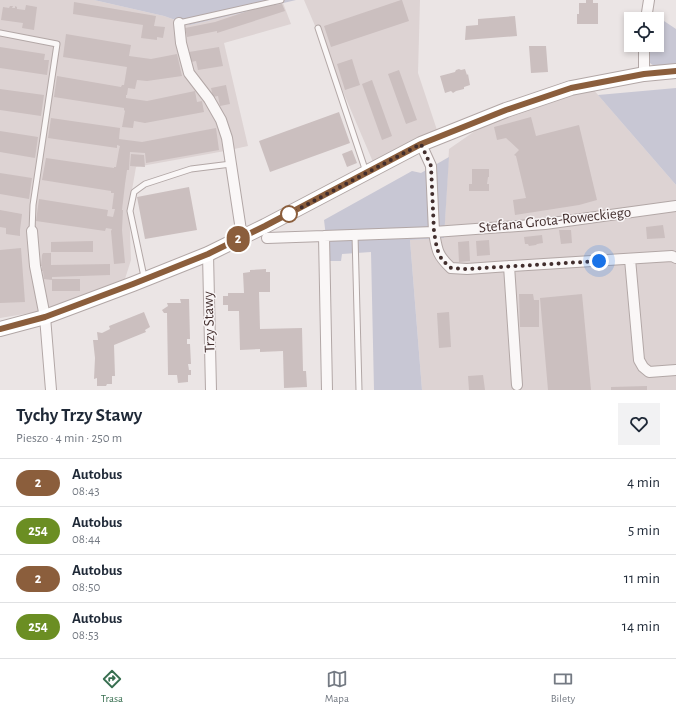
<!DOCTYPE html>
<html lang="pl">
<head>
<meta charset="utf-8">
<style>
	body { margin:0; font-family:"Alegreya Sans",sans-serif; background:#f2f2f3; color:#1f2937; height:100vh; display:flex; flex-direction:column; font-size:15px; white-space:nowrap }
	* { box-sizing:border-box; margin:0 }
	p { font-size:13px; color:#747a83 }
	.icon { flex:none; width:22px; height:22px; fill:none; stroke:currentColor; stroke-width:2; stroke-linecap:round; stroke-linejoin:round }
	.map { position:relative; height:390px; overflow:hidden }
	.sheet { display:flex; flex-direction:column; background:#fff; flex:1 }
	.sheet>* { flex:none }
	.badge { padding:0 8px; border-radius:13px; font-size:14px; line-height:26px }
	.buttons { position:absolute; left:624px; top:12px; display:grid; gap:8px }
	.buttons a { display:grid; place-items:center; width:40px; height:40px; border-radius:0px; background:#fff; box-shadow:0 2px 6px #0003; font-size:20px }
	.you { position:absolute; width:20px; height:20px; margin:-10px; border:3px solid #fff; border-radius:50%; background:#1a73e8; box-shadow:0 0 0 6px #1a73e833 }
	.map>.badge { position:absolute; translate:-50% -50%; box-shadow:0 0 0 2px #fff }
	.round { display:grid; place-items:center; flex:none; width:42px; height:42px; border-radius:0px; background:#f2f2f3 }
	.headline { display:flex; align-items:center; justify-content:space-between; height:68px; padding:0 16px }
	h1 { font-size:19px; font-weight:700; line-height:30px }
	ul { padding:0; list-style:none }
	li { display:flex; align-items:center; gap:12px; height:48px; padding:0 16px; border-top:1px solid #e0e1e3 }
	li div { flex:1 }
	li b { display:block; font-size:15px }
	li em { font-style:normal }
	li .badge { min-width:44px; font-weight:700; text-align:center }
	.tabs { display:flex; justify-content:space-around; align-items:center; height:56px; border-top:1px solid #e0e1e3; background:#fff; font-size:11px; color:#747a83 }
	.tabs a { display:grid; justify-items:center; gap:2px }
	.tabs .on { color:#386f50 }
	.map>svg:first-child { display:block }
	.built { fill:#ddd3d3 }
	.green { fill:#c8c7d4 }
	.building { fill:#cbbfbf }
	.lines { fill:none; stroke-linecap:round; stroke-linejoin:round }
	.lane-casing { stroke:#b2a7a6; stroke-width:7 }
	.street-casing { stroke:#b2a7a6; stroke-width:12 }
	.secondary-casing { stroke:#b2a7a6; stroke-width:16 }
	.lane { stroke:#faf7f7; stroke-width:5 }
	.street { stroke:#faf7f7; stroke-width:10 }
	.secondary { stroke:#fff; stroke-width:14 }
	.line-casing { stroke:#fff; stroke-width:9 }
	.line { stroke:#8b5e3c; stroke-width:6 }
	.walk { stroke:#422e2d; stroke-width:4; stroke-dasharray:0 7.2 }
	.stop-dot { fill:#fff; stroke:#8b5e3c; stroke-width:2 }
	.labels { text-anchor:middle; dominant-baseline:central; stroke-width:3; stroke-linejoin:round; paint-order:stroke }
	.street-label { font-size:15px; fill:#422e2d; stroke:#f8f4f5 }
</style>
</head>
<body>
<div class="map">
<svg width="676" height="390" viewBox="0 0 676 390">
	<rect width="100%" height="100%" fill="#ebe5e5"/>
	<!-- built -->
	<path class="built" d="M0 0H94L164 16 190 25 283 3 291 24 224 43 248 146 225 151 136 167 129 207 131 260 124 282 49 310 0 318Z
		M304 0H420L418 73 437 130 373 162Z
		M592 88 676 185V390H422L410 240 444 238 449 149 485 124Z"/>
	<!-- green -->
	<path class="green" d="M94 0H296L190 25 164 16Z
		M652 13 676 29V64C667 65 650 71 648 58 648 54 649 49 649 45H657V19H651Z
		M676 88V185L598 95Z
		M449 157 444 238 410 240 422 390H374L371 252 342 254 341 261H329L324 220 412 171 421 173Z"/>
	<!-- building -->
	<path class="building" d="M401 0H402L409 21 331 47 324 26Z
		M586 0H593V3H598V24H577V14H579V3H586Z
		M74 2 156 16 154 26 165 27 163 38 157 37V40L141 38 143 25 73 14Z
		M282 4 285 11 217 33V31L187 37 185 28 215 22 260 7Z
		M26 5 37 7 34 30 22 28 23 23 1 20 3 7 9 8 10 6H13L12 8H15V6L17 7V9L25 10Z
		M515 16 517 36 465 40 466 26 478 25V19Z
		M66 34 131 45 129 56 151 59 177 54 182 76 147 81 137 80 135 89 128 88 127 95H126V98L147 101 195 91 197 102 202 101 204 112 145 123 134 121 133 128 122 127 125 111 124 110V108L54 97 57 76 121 87 122 85H124L127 67 63 57Z
		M529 46H546L548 72 531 73Z
		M0 47 45 54 44 60H49L47 75 0 68Z
		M219 47 223 66 198 70 196 61 191 62 189 52Z
		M352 59 360 85 345 90 337 64Z
		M459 69 461 70 465 69 467 75 468 74 470 85 464 87V89L456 91 453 93 451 91 445 93 440 76 455 72 456 70Z
		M399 70 417 120 406 124 388 74Z
		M372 80 392 136 382 140 362 84Z
		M226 85 230 104 220 106 218 96 213 97 211 88Z
		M0 89 44 95 41 116 0 110Z
		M339 112 350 143 270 172 259 141Z
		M531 117 536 136 579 125 597 200 579 205 515 215 513 200 526 198 516 156 514 155 519 150 506 138 497 140 494 127Z
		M51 118 120 128 119 139 142 142 216 128 219 150 146 163 145 153 130 152 129 170H127L125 184 122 210H123L122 230 125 263 114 264 111 231 112 229 106 228 105 231 36 221 39 199 108 210 107 216 113 217 115 209H112L114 193H111V191L42 180 46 158 114 168V167H116L119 150 120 146 117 145V148L48 138Z
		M0 131 38 137 35 158 0 152Z
		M352 150 357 163 347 167 342 154Z
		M131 154 144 155 145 167 130 166Z
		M472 169H489V177H488L487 184H489V191H469V184H472Z
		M0 173 32 178 29 199 0 194Z
		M189 187 197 230 145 239 137 197Z
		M0 210 22 214 20 230V236L6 234V228L0 227Z
		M663 225 665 238 647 239 646 227Z
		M559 230H571L572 243 561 244Z
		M542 235 543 243 537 244 536 245 529 246 528 244H525L524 237Z
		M489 240 490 255 477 256 476 241Z
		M93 241V252H51V242Z
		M469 241 470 261 459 262 458 242Z
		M21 248 25 302 0 303V250Z
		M43 253H51V265L110 264V275L52 277V280L44 279 43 271H42V266H41L42 255Z
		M266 269V272H270V292H259L260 329 302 328 303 371H306L307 387 284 388 283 351 260 352V349L240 350 239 311H228V305H223V296H228V293H244L243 273 250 272V270Z
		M52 279H80V291H52Z
		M519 294H533L534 300H539V327H520Z
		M582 294 591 390H548L540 298Z
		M180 299H189L190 339H187V344H190L191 364H188L189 370H191V375H188V382L178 383 177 375H168L167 313H164L162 310 168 306 167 303H181Z
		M144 312 150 327 145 330 146 332 114 345 115 376H112V384H107L106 386H97V378L94 379 95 358 93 340H98L97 332 102 333 110 329 109 326Z
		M449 312 451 347 439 348 437 313Z
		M483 375 485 390H469L468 376Z
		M647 386V390H611V387Z"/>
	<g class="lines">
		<defs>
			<path id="lane" d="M179 23 281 0
				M318 28 366 172
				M0 33 57 44 33 205 32 231
				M355 235 359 390
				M146 279 143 272 130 211 134 192 145 184 191 169 231 164"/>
			<path id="street" d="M646 19 649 0
				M179 23 181 43 189 73 209 99 221 120 227 138 242 237
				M644 74V45
				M421 144 431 166 434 232 545 224 676 206
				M32 231 35 266 45 317 51 390
				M267 238 324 236
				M208 254 211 390
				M630 259 639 360 643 367 649 372 676 370
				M509 266 517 385
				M327 390 324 236 434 232C437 250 437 255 451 268L467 269 495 267 672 256 676 258"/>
			<path id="secondary" d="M0 329 45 317 133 284 208 254 265 226 421 144 506 110 571 88 644 74 676 71"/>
		</defs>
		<!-- lane casing -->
		<use href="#lane" class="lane-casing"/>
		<!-- street casing -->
		<use href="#street" class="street-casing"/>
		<!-- secondary casing -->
		<use href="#secondary" class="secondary-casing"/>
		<!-- lane -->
		<use href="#lane" class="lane"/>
		<!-- street -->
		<use href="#street" class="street"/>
		<!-- secondary -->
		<use href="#secondary" class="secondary"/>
	</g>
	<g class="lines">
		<defs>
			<path id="line" d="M0 329 45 317 133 284 208 254 265 226 421 144 506 110 571 88 644 74 676 71"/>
		</defs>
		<!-- line casing -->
		<use href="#line" class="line-casing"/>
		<!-- line -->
		<use href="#line" class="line"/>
		<!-- walk -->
		<path class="walk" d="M289 214 421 144 431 166 434 232 437 249 442 260 451 268 467 269 599 261"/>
	</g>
	<!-- markers -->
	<circle class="stop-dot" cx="289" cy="214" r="8"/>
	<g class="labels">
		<!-- street labels -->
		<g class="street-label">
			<text transform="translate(555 220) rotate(-6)">Stefana Grota-Roweckiego</text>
			<text transform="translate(209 322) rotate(-92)">Trzy Stawy</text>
		</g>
	</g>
</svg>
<div class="buttons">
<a><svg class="icon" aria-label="locate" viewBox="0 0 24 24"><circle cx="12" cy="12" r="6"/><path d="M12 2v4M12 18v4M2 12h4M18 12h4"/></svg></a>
</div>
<div class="you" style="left:599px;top:261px"></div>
<b class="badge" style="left:238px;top:239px;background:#8b5e3c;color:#fff">2</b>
</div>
<section class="sheet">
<div class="headline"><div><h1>Tychy Trzy Stawy</h1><p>Pieszo · 4 min · 250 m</p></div><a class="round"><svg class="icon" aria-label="heart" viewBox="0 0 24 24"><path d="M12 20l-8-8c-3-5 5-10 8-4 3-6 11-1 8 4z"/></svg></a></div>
<ul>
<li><span class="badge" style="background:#8b5e3c;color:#fff">2</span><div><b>Autobus</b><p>08:43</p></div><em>4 min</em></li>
<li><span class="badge" style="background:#6b8e23;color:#fff">254</span><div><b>Autobus</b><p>08:44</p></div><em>5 min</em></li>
<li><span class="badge" style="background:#8b5e3c;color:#fff">2</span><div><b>Autobus</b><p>08:50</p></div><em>11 min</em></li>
<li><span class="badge" style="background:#6b8e23;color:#fff">254</span><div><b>Autobus</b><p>08:53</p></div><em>14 min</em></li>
</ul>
</section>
<nav class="tabs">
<a class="on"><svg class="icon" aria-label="directions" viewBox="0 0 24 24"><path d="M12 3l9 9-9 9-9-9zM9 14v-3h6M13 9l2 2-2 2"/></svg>Trasa</a>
<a><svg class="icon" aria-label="map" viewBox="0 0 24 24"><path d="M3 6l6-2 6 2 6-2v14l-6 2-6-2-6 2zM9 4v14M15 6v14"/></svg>Mapa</a>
<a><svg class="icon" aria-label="tickets" viewBox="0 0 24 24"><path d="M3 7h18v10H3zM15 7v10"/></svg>Bilety</a>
</nav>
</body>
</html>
